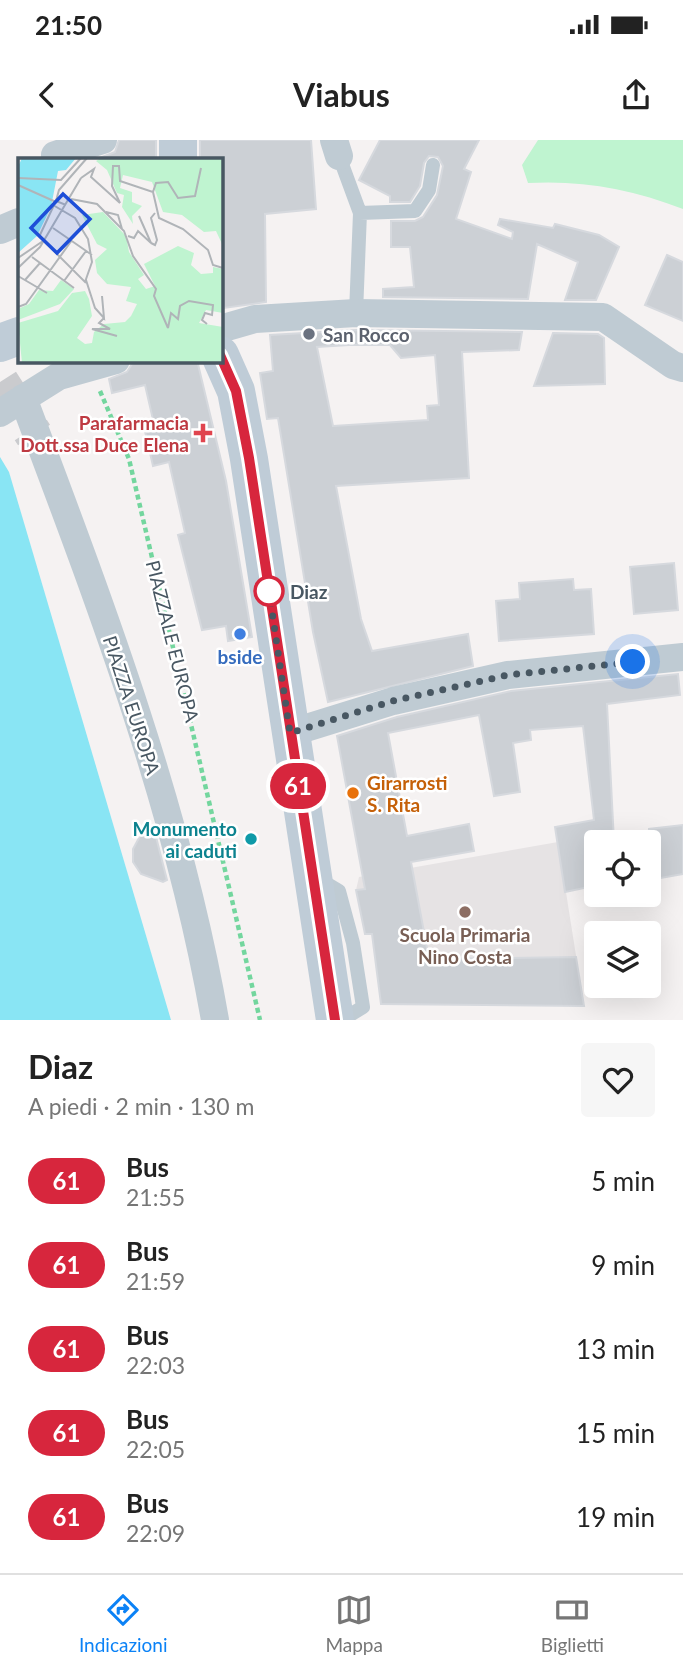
<!DOCTYPE html>
<html lang="it">
<head>
<meta charset="utf-8">
<style>
	body { margin:0; font-family:Lato,sans-serif; background:#f6f6f6; color:#222; height:100vh; display:flex; flex-direction:column; font-size:26px; white-space:nowrap }
	* { box-sizing:border-box; margin:0 }
	p { font-size:23px; color:#767676 }
	.icon { flex:none; width:38px; height:38px; fill:none; stroke:currentColor; stroke-width:2; stroke-linecap:round; stroke-linejoin:round }
	.map { position:relative; height:880px; overflow:hidden }
	.details { display:flex; flex-direction:column; background:#fff; flex:1 }
	.details>* { flex:none }
	.badge { padding:0 14px; border-radius:23px; font-size:24px; line-height:46px }
	.tools { position:absolute; left:584px; top:690px; display:grid; gap:14px }
	.tools a { display:grid; place-items:center; width:77px; height:77px; border-radius:7px; background:#fff; box-shadow:0 7px 28px #0002; font-size:35px }
	.you { position:absolute; width:35px; height:35px; margin:-18px; border:5px solid #fff; border-radius:50%; background:#1a73e8; box-shadow:0 0 0 10px #1a73e833 }
	.map>.badge { position:absolute; translate:-50% -50%; box-shadow:0 0 0 4px #fff }
	.round { display:grid; place-items:center; flex:none; width:74px; height:74px; border-radius:7px; background:#f6f6f6 }
	.head { display:flex; align-items:center; justify-content:space-between; height:119px; padding:0 28px }
	h1 { font-size:33px; font-weight:700; line-height:52px }
	ul { padding:0; list-style:none }
	li { display:flex; align-items:center; gap:21px; height:84px; padding:0 28px }
	li div { flex:1 }
	li b { display:block; font-size:26px }
	li em { font-style:normal }
	li .badge { min-width:77px; font-weight:700; text-align:center }
	.status { display:flex; justify-content:space-between; align-items:center; height:49px; padding:0 35px; background:#fff; direction:ltr }
	.status svg { height:19px; fill:currentColor }
	header { display:flex; justify-content:space-between; align-items:center; height:91px; padding:0 28px; background:#fff; font-size:32px; font-weight:700 }
	.tabs { display:flex; justify-content:space-around; align-items:center; height:98px; border-top:2px solid #e0e0e0; background:#fff; font-size:19px; color:#767676 }
	.tabs a { display:grid; justify-items:center; gap:4px }
	.tabs .on { color:#0b82f6 }
	.map>svg:first-child { display:block }
	.education { fill:#e6e3e4 }
	.green { fill:#bff4d0 }
	.water { fill:#89e5f4 }
	.building { fill:#ccd0d5; stroke:#d6d9de; stroke-width:2; fill-rule:evenodd }
	.lines { fill:none; stroke-linecap:round; stroke-linejoin:round }
	.primary-tunnel { stroke:#cacbce; stroke-width:38; stroke-dasharray:38 19; stroke-linecap:butt }
	.path { stroke:#73d69e; stroke-width:4.5; stroke-dasharray:5 3.5; stroke-linecap:butt }
	.lane { stroke:#bfcbd3; stroke-width:14 }
	.street { stroke:#bfcbd3; stroke-width:28 }
	.secondary { stroke:#bfccd7; stroke-width:38 }
	.line-casing { stroke:#fff; stroke-width:16 }
	.line { stroke:#d7263d; stroke-width:10 }
	.walk { stroke:#485762; stroke-width:7; stroke-dasharray:0 12.6 }
	.worship-dot { fill:#6b7280; stroke:#fff; stroke-width:2.5 }
	.health-dot { fill:#e0444e; stroke:#fff; stroke-width:2.5 }
	.stop-dot { fill:#fff; stroke:#d7263d; stroke-width:3.5 }
	.shop-dot { fill:#3f7fe0; stroke:#fff; stroke-width:2.5 }
	.food-dot { fill:#e8710a; stroke:#fff; stroke-width:2.5 }
	.culture-dot { fill:#0f9aa8; stroke:#fff; stroke-width:2.5 }
	.education-dot { fill:#8d6e63; stroke:#fff; stroke-width:2.5 }
	.labels { text-anchor:middle; dominant-baseline:central; stroke-width:5; stroke-linejoin:round; paint-order:stroke }
	.worship-label { font-size:19px; font-weight:bold; fill:#5b616d; stroke:#fff; text-anchor:start }
	.health-label { font-size:19px; font-weight:bold; fill:#be3a42; stroke:#fff; text-anchor:end }
	.stop-label { font-size:19px; font-weight:bold; fill:#485762; stroke:#fff; text-anchor:start }
	.street-label { font-size:19px; fill:#485762; stroke:#fff }
	.shop-label { font-size:19px; font-weight:bold; fill:#366cbe; stroke:#fff }
	.food-label { font-size:19px; font-weight:bold; fill:#c56008; stroke:#fff; text-anchor:start }
	.culture-label { font-size:19px; font-weight:bold; fill:#0d838f; stroke:#fff; text-anchor:end }
	.education-label { font-size:19px; font-weight:bold; fill:#785e54; stroke:#fff }
	.inset-road { fill:none; stroke:#b0b4b8; stroke-width:2 }
	.view { fill:#1d4ed8; fill-opacity:0.15; stroke:#1d4ed8; stroke-width:3.5 }
	.inset-edge { fill:none; stroke:#485762; stroke-width:3.5 }
</style>
</head>
<body>
<div class="status"><b>21:50</b><svg viewBox="0 0 49 12"><path d="M0 12V9h3v3zM5 12V6h3v6zM10 12V3h3v9zM15 12V0h3v12zM26 1h20v11H26zM47 4h2v5h-2z"/></svg></div>
<header><svg class="icon" aria-label="back" viewBox="0 0 24 24"><path d="M15 5l-7 7 7 7"/></svg>Viabus<svg class="icon" aria-label="share" viewBox="0 0 24 24"><path d="M12 15V3M7 8l5-5 5 5M5 13v7h14v-7"/></svg></header>
<div class="map">
<svg width="683" height="880" viewBox="0 0 683 880">
	<rect width="100%" height="100%" fill="#f5f2f2"/>
	<!-- education -->
	<path class="education" d="M558 702 584 866 381 864 374 793 365 794 356 750 359 737Z"/>
	<!-- green -->
	<path class="green" d="M538 0H683V69C632 49 582 40 528 43L522 25Z"/>
	<!-- water -->
	<path class="water" d="M0 317 9 332 171 880H0Z"/>
	<!-- building -->
	<path class="building" d="M119 0H156V19H97L115 12Z
		M200 0H311L316 69 265 74 266 162 224 168 220 147V19H200Z
		M380 0H479L464 29 471 32 456 79 512 99 513 92 498 85 500 79 553 88 555 84 599 95 619 107 596 160H565L578 122 537 104 528 159 383 157V149L414 147 410 107H391V81H415L423 77 437 55 443 26 438 17 429 16 424 23 420 46 410 62H390V56L359 40Z
		M667 115 683 122V181L645 165Z
		M356 190 522 192 519 210 462 212 469 338 336 346 361 479 372 511 468 494 473 526 328 562 313 492 278 278 267 279 260 233 273 231 270 195ZM349 205H390L401 218 435 215 439 265 427 266 428 280 333 286 317 207Z
		M553 193 598 194 604 198 605 244 534 246Z
		M146 220H197L226 341 252 497 228 501 226 486 202 490 178 395 185 393 169 322 153 326 144 287 154 284 145 245 112 253 109 239 127 232 132 224Z
		M674 423 678 470 634 474 630 427Z
		M573 439 574 450 591 449 594 494 499 501 496 461 520 459 519 443Z
		M678 534 680 555 607 564 614 702H597V735L590 736 589 747 565 752 555 687 594 680 583 586 530 590 531 600 513 603 520 652 494 656 479 575 388 593 407 696 469 684 474 711 411 722 429 819 576 817 584 866 381 864 372 794H365L356 750 365 749 337 596 397 577 511 551Z
		M683 685V734L649 740V689Z
		M154 689 167 740 163 742 141 734 133 722V709L140 696Z"/>
	<g class="lines">
		<!-- primary-tunnel -->
		<path class="primary-tunnel" d="M0 242 34 295"/>
		<!-- path -->
		<path class="path" d="M100 251 129 319 260 880"/>
		<!-- lane -->
		<path class="lane" d="M339 16 360 73 356 173
			M360 73 415 71 429 50 433 25
			M319 739 339 751 353 803 363 867 342 880"/>
		<!-- street -->
		<path class="street" d="M334 0 339 16
			M55 15 103 0
			M0 90 19 82
			M220 189 255 179 356 173 603 177 673 225 683 228
			M23 258C99 460 178 666 215 880
			M0 273 59 236 116 220
			M290 593 393 561 508 535 683 517"/>
		<!-- secondary -->
		<path class="secondary" d="M178 0V19
			M0 203 19 196
			M220 215 236 251 249 319 335 880"/>
	</g>
	<g class="lines">
		<defs>
			<path id="line" d="M220 215 236 251 249 318 335 880"/>
		</defs>
		<!-- line casing -->
		<use href="#line" class="line-casing"/>
		<!-- line -->
		<use href="#line" class="line"/>
		<!-- walk -->
		<path class="walk" d="M269 451 290 593 393 561 508 535 633 522"/>
	</g>
	<!-- markers -->
	<circle class="worship-dot" cx="309" cy="194" r="7"/>
	<path class="health-dot" d="M199.5 282.5h7v7h7v7h-7v7h-7v-7h-7v-7h7z"/>
	<circle class="stop-dot" cx="269" cy="451" r="14"/>
	<circle class="shop-dot" cx="240" cy="494" r="7"/>
	<circle class="food-dot" cx="353" cy="653" r="7"/>
	<circle class="culture-dot" cx="251" cy="699" r="7"/>
	<circle class="education-dot" cx="465" cy="772" r="7"/>
	<g class="labels">
		<!-- worship labels -->
		<g class="worship-label">
			<text x="323" y="194">San Rocco</text>
		</g>
		<!-- health labels -->
		<g class="health-label">
			<text x="189" y="282">Parafarmacia<tspan x="189" dy="22">Dott.ssa Duce Elena</tspan></text>
		</g>
		<!-- stop labels -->
		<g class="stop-label">
			<text x="290" y="451">Diaz</text>
		</g>
		<!-- street labels -->
		<g class="street-label">
			<text transform="translate(173 501) rotate(76)">PIAZZALE EUROPA</text>
			<text transform="translate(132 565) rotate(72)">PIAZZA EUROPA</text>
		</g>
		<!-- shop labels -->
		<g class="shop-label">
			<text x="240" y="516">bside</text>
		</g>
		<!-- food labels -->
		<g class="food-label">
			<text x="367" y="642">Girarrosti<tspan x="367" dy="22">S. Rita</tspan></text>
		</g>
		<!-- culture labels -->
		<g class="culture-label">
			<text x="237" y="688">Monumento<tspan x="237" dy="22">ai caduti</tspan></text>
		</g>
		<!-- education labels -->
		<g class="education-label">
			<text x="465" y="794">Scuola Primaria<tspan x="465" dy="22">Nino Costa</tspan></text>
		</g>
	</g>
	<!-- overview -->
	<g transform="translate(18 18)">
		<rect width="205" height="205" fill="#f5f2f2"/>
		<path d="M83 0H205V88L198 73 186 74 164 57 145 54 134 24 105 17 102 30 114 34V44L124 48 114 58 115 66 104 49 106 37 99 35 89 12 78 3ZM85 54 108 78 111 94 126 117 120 121 128 131 137 128 126 106 160 88 176 95 173 107 183 116 195 115V109L205 111V155L188 152 181 165 205 169V205H4L0 165 40 153 54 135 67 133 71 141 74 158 59 180 67 186 74 185 76 174 86 166 107 164 113 158 119 146 108 143 113 129 89 126 79 115 77 102 89 91 79 86 64 57ZM43 122 56 131 42 146 0 162V151L11 146 21 132 35 133Z" fill="#bff4d0"/>
		<path d="M4 0H58L48 12 40 13 33 49 19 78 0 95V9Z" fill="#89e5f4"/>
		<path class="inset-road" d="M0 20 43 22 63 0M63 20 76 11 73 19 102 45 94 28 95 8H101L102 23 135 34 141 60 165 71 190 92 195 107 205 110M0 27 38 44M135 34 138 25 150 24 160 40 177 38 183 10M53 41 79 46 106 73 115 98 138 131 136 138 150 170M48 47 38 43 41 32 69 0M88 54 100 57 104 71M35 70 74 97M110 78 116 80 120 73 133 85 121 58M21 79 36 47M26 83 67 124 74 104 70 81 57 60 35 47M133 85 137 87 139 82 133 60 137 55M14 99 56 130M0 100 25 83M0 110 22 89 63 20M0 118 29 135M7 122 22 105M68 122 77 150 86 160 84 138M46 123 68 93M0 149 8 146 54 82M86 160 81 165 92 171H74L99 178M150 170 153 155 160 161 162 148 171 143 195 147 194 157 187 155 184 162 189 166"/>
		<path class="view" d="M45 36 72 61 39 95 13 70Z"/>
		<rect width="205" height="205" class="inset-edge"/>
	</g>
</svg>
<div class="tools">
<a><svg class="icon" aria-label="locate" viewBox="0 0 24 24"><circle cx="12" cy="12" r="6"/><path d="M12 2v4M12 18v4M2 12h4M18 12h4"/></svg></a>
<a><svg class="icon" aria-label="layers" viewBox="0 0 24 24"><path d="M12 4l9 5-9 5-9-5zM3 14l9 5 9-5"/></svg></a>
</div>
<div class="you" style="left:633px;top:522px"></div>
<b class="badge" style="left:298px;top:646px;background:#d7263d;color:#fff">61</b>
</div>
<section class="details">
<div class="head"><div><h1>Diaz</h1><p>A piedi · 2 min · 130 m</p></div><a class="round"><svg class="icon" aria-label="heart" viewBox="0 0 24 24"><path d="M12 20l-8-8c-3-5 5-10 8-4 3-6 11-1 8 4z"/></svg></a></div>
<ul>
<li><span class="badge" style="background:#d7263d;color:#fff">61</span><div><b>Bus</b><p>21:55</p></div><em>5 min</em></li>
<li><span class="badge" style="background:#d7263d;color:#fff">61</span><div><b>Bus</b><p>21:59</p></div><em>9 min</em></li>
<li><span class="badge" style="background:#d7263d;color:#fff">61</span><div><b>Bus</b><p>22:03</p></div><em>13 min</em></li>
<li><span class="badge" style="background:#d7263d;color:#fff">61</span><div><b>Bus</b><p>22:05</p></div><em>15 min</em></li>
<li><span class="badge" style="background:#d7263d;color:#fff">61</span><div><b>Bus</b><p>22:09</p></div><em>19 min</em></li>
</ul>
</section>
<nav class="tabs">
<a class="on"><svg class="icon" aria-label="directions" viewBox="0 0 24 24"><path d="M12 3l9 9-9 9-9-9zM9 14v-3h6M13 9l2 2-2 2"/></svg>Indicazioni</a>
<a><svg class="icon" aria-label="map" viewBox="0 0 24 24"><path d="M3 6l6-2 6 2 6-2v14l-6 2-6-2-6 2zM9 4v14M15 6v14"/></svg>Mappa</a>
<a><svg class="icon" aria-label="tickets" viewBox="0 0 24 24"><path d="M3 7h18v10H3zM15 7v10"/></svg>Biglietti</a>
</nav>
</body>
</html>
